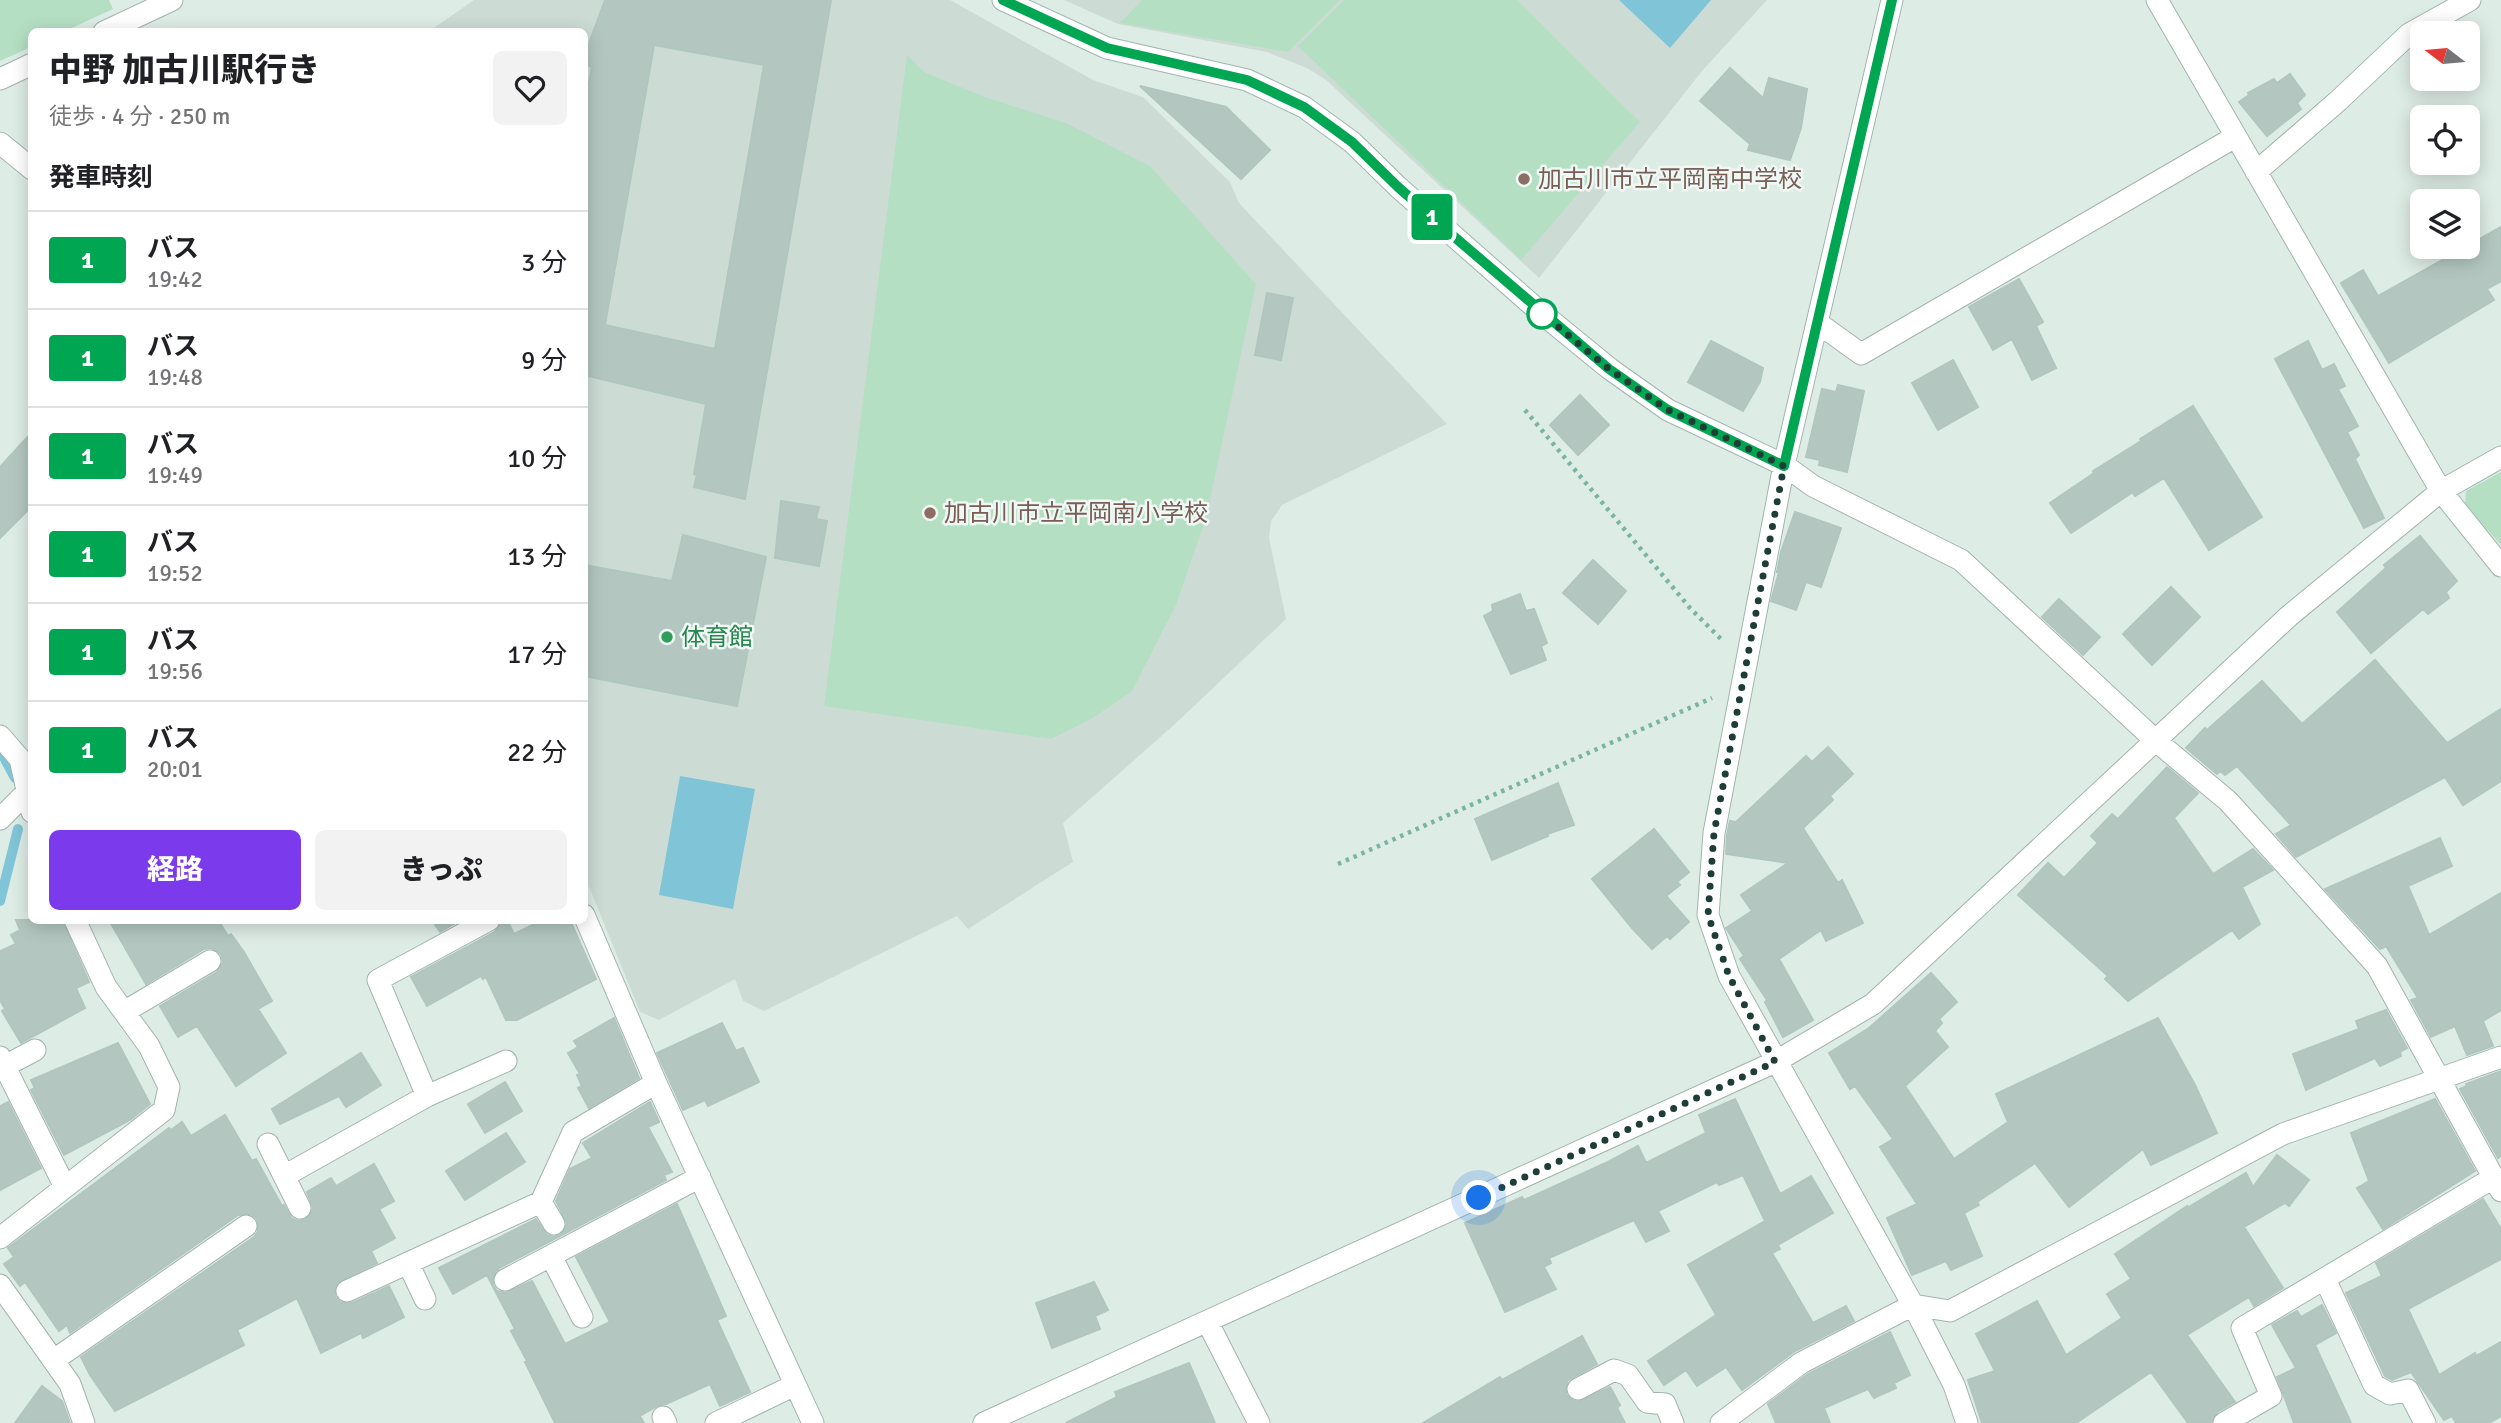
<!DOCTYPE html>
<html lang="ja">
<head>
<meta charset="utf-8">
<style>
	body { margin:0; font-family:Signika,"Noto Sans JP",sans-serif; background:#f2f2f2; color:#202124; height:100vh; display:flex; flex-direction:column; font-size:26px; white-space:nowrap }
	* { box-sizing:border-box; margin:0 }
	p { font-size:23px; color:#757577 }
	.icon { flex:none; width:38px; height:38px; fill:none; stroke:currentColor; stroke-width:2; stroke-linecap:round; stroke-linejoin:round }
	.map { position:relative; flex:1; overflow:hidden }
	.side { position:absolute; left:28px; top:28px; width:560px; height:896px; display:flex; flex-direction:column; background:#fff; border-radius:10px; box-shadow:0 4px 18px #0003 }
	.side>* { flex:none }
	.badge { padding:0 14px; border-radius:5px; font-size:24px; line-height:46px }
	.needle { width:46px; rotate:286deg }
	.tools { position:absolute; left:2410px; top:21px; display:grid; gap:14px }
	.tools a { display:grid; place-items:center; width:70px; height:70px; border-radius:10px; background:#fff; box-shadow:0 4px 18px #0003; font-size:35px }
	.you { position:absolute; width:35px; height:35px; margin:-18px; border:5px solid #fff; border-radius:50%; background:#1a73e8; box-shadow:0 0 0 10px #1a73e833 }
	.map>.badge { position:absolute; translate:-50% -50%; box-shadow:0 0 0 4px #fff }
	h2 { padding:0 21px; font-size:26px; line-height:63px }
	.round { display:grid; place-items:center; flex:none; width:74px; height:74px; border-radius:10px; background:#f2f2f2 }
	.overview { display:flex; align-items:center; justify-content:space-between; height:119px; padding:0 21px }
	h1 { font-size:33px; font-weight:800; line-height:52px }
	.cta { display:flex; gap:14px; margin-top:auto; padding:14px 21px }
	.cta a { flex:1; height:80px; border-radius:10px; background:#7c3aed; color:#fff; font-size:28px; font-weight:800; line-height:80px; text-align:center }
	.cta a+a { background:#f2f2f2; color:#202124 }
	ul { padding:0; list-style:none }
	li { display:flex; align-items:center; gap:21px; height:98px; padding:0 21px; border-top:2px solid #e0e0e0 }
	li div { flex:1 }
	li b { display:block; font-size:26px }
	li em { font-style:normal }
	li .badge { min-width:77px; font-weight:700; text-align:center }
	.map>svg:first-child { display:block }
	.built { fill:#ccdcd5 }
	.green { fill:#b5dfc3 }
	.water { fill:#80c5d7 }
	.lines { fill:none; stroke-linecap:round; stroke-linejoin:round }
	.stream { stroke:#80c5d7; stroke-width:10 }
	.building { fill:#b3c7c0; stroke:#b0c6be; stroke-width:2; fill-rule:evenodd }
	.minor-casing { stroke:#a1b4ae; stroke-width:23 }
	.path { stroke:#7bb3a4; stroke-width:4.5; stroke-dasharray:3.5 5; stroke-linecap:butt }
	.minor { stroke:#fff; stroke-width:21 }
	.line-casing { stroke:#fff; stroke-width:16 }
	.line { stroke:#00a651; stroke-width:10 }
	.walk { stroke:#1e3d36; stroke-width:7; stroke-dasharray:0 12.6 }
	.education-dot { fill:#8d6e63; stroke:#eff8f4; stroke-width:2.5 }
	.stop-dot { fill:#fff; stroke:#00a651; stroke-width:3.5 }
	.leisure-dot { fill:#2e9e5b; stroke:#eff8f4; stroke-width:2.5 }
	.labels { text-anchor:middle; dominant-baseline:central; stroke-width:5; stroke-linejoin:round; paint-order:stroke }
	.education-label { font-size:24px; fill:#785e54; stroke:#eff8f4; text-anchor:start }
	.leisure-label { font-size:24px; fill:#27864d; stroke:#eff8f4; text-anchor:start }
</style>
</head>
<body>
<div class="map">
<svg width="2501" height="1423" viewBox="0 0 2501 1423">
	<rect width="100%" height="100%" fill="#deece6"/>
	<!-- built -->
	<path class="built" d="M474 0H950L1093 80 1143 97 1230 182 1239 203 1447 424 1282 505 1271 521 1269 538 1286 619 1175 724 1063 823 1073 862 968 929 957 916 764 1011 743 1001 735 979 659 1020 640 1012 585 877 584 32H428Z
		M1064 0H1767L1702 71 1539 278 1326 80 1307 68 1267 52 1118 24Z"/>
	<!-- green -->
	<path class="green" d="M0 0H109L113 9 65 31 32 32 31 47 0 61Z
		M1142 0H1340L1288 52 1120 23Z
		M1344 0H1517L1640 122 1521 260 1298 46Z
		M907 55 924 72 985 97 1068 124 1150 166 1256 284 1206 518 1176 605 1132 691 1093 718 1051 739 824 706Z
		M2501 472V545L2465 505 2466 491Z"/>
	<!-- water -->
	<path class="water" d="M1619 0H1711L1670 48Z
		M680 776 755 789 733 909 659 895Z"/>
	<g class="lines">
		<!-- stream -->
		<path class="stream" d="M0 750 15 778
			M0 901 18 829"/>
	</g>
	<!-- building -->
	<path class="building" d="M605 0H831L745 499 694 487 697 475 694 474 706 404 584 375V110L592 67 584 64V57ZM654 45 764 65 715 349 605 325Z
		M1730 68 1763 98 1769 78 1807 89 1801 128 1790 160 1748 150 1750 144 1700 101Z
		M2290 74 2305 95 2297 103 2301 109 2267 136 2239 102 2249 95 2248 93 2274 79 2277 83Z
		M1140 86 1226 107 1270 150 1241 179Z
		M2501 227V281L2487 289 2494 300 2389 363 2341 283 2363 270 2378 296Z
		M2019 279 2043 322 2036 326 2056 368 2032 380 2012 339 1993 350 1969 307Z
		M1267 293 1293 298 1281 360 1255 355Z
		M1711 341 1763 368 1760 382 1743 411 1688 382Z
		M2308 341 2322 370 2334 364 2345 386 2338 389 2358 426 2347 432 2359 455 2355 459 2384 518 2364 528 2275 359Z
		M1953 360 1978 407 1938 430 1912 383Z
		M1838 385 1864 391 1847 472 1819 465 1820 460 1806 457 1822 389 1836 392Z
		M1580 395 1609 425 1578 455 1550 425Z
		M2193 406 2262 517 2209 550 2164 478 2135 496 2133 492 2071 533 2050 503 2094 473 2093 471 2141 441 2140 439Z
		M32 432V506L0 538V467Z
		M781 501 819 507 816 519 827 521 819 566 775 558Z
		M1795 512 1841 528 1821 587 1806 582 1796 610 1771 601 1779 572H1777L1781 552Z
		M683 535 766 557 737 706 584 676V565L672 581Z
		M2420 536 2457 581 2446 592 2449 598 2428 614 2423 609 2371 653 2337 612 2386 568 2384 565Z
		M1593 560 1626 591 1598 624 1563 593Z
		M2171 587 2200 617 2152 665 2123 634Z
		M1520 594 1526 611 1534 609 1547 643 1541 646 1546 660 1511 674 1484 616 1493 611 1492 605Z
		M2059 599 2100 637 2083 655 2042 617Z
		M2375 660 2447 743 2501 709V781L2463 805 2445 777 2296 857 2276 834 2291 825 2237 766 2225 775 2220 771 2217 774 2186 748 2205 728 2207 730 2262 681 2302 724Z
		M1828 747 1853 774 1830 796 1833 800 1803 828 1838 883 1842 880 1863 923 1826 941 1821 930 1779 959 1813 1020 1783 1037 1765 1002 1767 1000 1740 959 1744 956 1726 928 1752 911 1741 895 1788 863 1726 854 1727 835 1730 821 1736 822 1806 756 1812 762Z
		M2167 767 2198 793 2174 818 2213 874 2253 849 2273 870 2242 887 2260 924 2239 939 2232 930 2128 1001 2105 979 2108 976 2018 895 2048 863 2064 878 2098 843 2091 836 2112 814 2118 819Z
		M1558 783 1574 825 1547 834 1548 836 1492 860 1475 819Z
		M1654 829 1689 872 1677 882 1680 885 1666 896 1689 922 1670 939 1667 936 1652 949 1632 928 1592 879Z
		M2440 838 2452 866 2408 886 2429 935 2501 893V1010L2483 1021 2493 1046 2467 1055 2455 1026 2431 1037 2411 1000 2418 998 2386 946 2380 949 2325 889Z
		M16 920H62L89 982 76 988 85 1008 21 1043 2 1011 5 1009 0 1000V951L16 944 11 935 20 930Z
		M109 920H218L228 936 231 934 244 952 272 1001 258 1009 286 1053 236 1086 197 1026 178 1037 160 1006 217 972 223 962 221 954 211 948 204 949 146 984Z
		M432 920H460L440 932Z
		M502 920H507L514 934 543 920H570L596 979 517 1020H506L486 977 483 979 481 976 427 1006 411 977 495 932Z
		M1931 973 1957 1002 1939 1019 1942 1023 1935 1031 1948 1047 1905 1086 1954 1159 2008 1122 1996 1094 2158 1018 2195 1085 2217 1133 2151 1165 2143 1149 2069 1207 2035 1163 1977 1202 1979 1205 1964 1213 1982 1256 1951 1270 1946 1261 1912 1275 1887 1218 1917 1204 1880 1147 1893 1139 1855 1086 1850 1089 1829 1053 1869 1028Z
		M2386 1010 2407 1048 2400 1052 2401 1056 2380 1066 2375 1058 2306 1090 2293 1054 2359 1029 2356 1021Z
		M614 1018 639 1078 589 1108 578 1088 582 1086 577 1075 580 1074 568 1053 578 1047 574 1041Z
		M722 1023 736 1051 743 1048 759 1082 708 1106 705 1100 683 1110 657 1053Z
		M118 1043 150 1104 130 1120 64 1155 31 1090 35 1088 31 1080Z
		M361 1053 381 1085 346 1107 339 1096 280 1124 272 1109Z
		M2501 1071V1156L2498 1158 2460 1089 2467 1086 2466 1084Z
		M505 1082 522 1111 485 1133 468 1104Z
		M1735 1099 1780 1194 1811 1176 1833 1213 1778 1245 1780 1249 1772 1253 1813 1323 1846 1306 1854 1321 1795 1351 1742 1390 1726 1367 1697 1386 1686 1370 1664 1385 1648 1361 1716 1315 1688 1265 1765 1221 1743 1175 1719 1185 1717 1182 1658 1211 1669 1231 1646 1242 1634 1220 1549 1258 1551 1263 1544 1267 1556 1289 1505 1312 1465 1223 1522 1197 1524 1200 1608 1162 1638 1146 1646 1163 1706 1133 1699 1115Z
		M2435 1099 2475 1171 2383 1229 2357 1188 2369 1181 2351 1133Z
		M8 1102 41 1168 0 1190V1106Z
		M650 1102 659 1122 648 1127 672 1172 664 1175 666 1180 499 1268 494 1274 493 1285 497 1291 505 1293 532 1281 565 1344 610 1322 576 1257 677 1204 726 1316 717 1320 750 1392 720 1406 710 1384 666 1404 657 1406 640 1416 644 1423H555L525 1362 527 1361 511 1331 515 1329 487 1275 453 1294 439 1268 536 1219 547 1235 553 1237 561 1235 567 1223 556 1201 570 1169 592 1158 583 1143Z
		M225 1115 252 1161 256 1159 282 1206 284 1205 292 1219 299 1221 306 1219 313 1209 307 1192 331 1178 336 1186 374 1164 394 1201 379 1209 395 1238 371 1251 377 1263 337 1283 335 1296 340 1302 352 1303 389 1286 404 1317 363 1338 361 1333 321 1353 297 1298 237 1330 244 1345 115 1411 90 1375 81 1357 254 1237 258 1231 257 1219 251 1214 238 1215 70 1333 67 1325 59 1331 25 1282 20 1286 4 1264 14 1257 8 1248 169 1128 171 1130 182 1122 191 1136Z
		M506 1133 525 1162 465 1200 446 1171Z
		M2277 1155 2309 1180 2289 1206 2285 1203 2244 1227 2283 1288 2254 1306 2249 1297 2187 1335 2235 1402 2217 1412 2211 1423H2188L2151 1372 2076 1423H1982L1968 1380 1995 1371 1976 1334 2037 1301 2066 1355 2122 1318 2107 1294 2131 1279 2115 1254 2187 1206V1208L2246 1173 2253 1187Z
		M2483 1199 2501 1229V1259L2408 1309 2439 1375 2475 1353 2476 1356 2501 1342V1416L2489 1423H2456L2452 1416 2444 1420 2411 1372 2392 1380 2385 1376 2346 1293 2382 1276 2376 1263Z
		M1094 1282 1108 1310 1095 1316 1100 1329 1052 1348 1036 1303Z
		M2322 1305 2336 1333 2315 1345 2351 1423H2294L2277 1377 2296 1368 2272 1325 2297 1311 2301 1317Z
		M1890 1332 1910 1375 1894 1383 1896 1388 1874 1398 1868 1389 1824 1408 1830 1423H1776L1768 1404 1808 1374Z
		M1582 1336 1597 1364 1567 1381 1566 1394 1572 1400 1578 1402 1610 1387 1620 1405 1617 1408 1625 1423H1423L1500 1377 1502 1380Z
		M1189 1363 1215 1423H1066L1117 1397 1115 1392Z
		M42 1386 62 1401 70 1423H15Z"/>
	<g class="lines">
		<defs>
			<path id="minor" d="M1003 0 1107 48 1247 80 1304 107 1352 142 1398 187 1539 311 1610 369 1668 410 1784 465 1813 486 1961 560 2155 740 2228 801 2377 966 2501 1191
				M1892 0 1784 465 1714 833 1708 915 1729 976 1913 1305 1954 1385 1967 1423
				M2157 0 2441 491 2501 566
				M104 32 172 0
				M0 79 32 64
				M0 143 32 169
				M2256 172 2338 101 2409 34 2470 0
				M1818 323 1861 354 2235 137
				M0 736 20 759 32 812
				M0 819 27 792
				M584 915 656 1083 813 1423
				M124 1012 210 961
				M0 1057 65 1187
				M5 1066 35 1050
				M427 1096 378 980 489 920
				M268 1144 300 1208
				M286 1175 427 1096 506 1061
				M541 1202 554 1224
				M0 1238 164 1110 169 1087 149 1046 106 987 75 920
				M551 1256 582 1317
				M408 1263 425 1299
				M2325 1279 2374 1385 2390 1394 2408 1390 2425 1423
				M505 1280 700 1177
				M0 1285 70 1384 84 1423
				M347 1291 541 1202 573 1132 656 1083
				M1208 1323 1259 1423
				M54 1360 246 1226
				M1578 1389 1614 1370 1628 1375 1647 1402 1665 1404 1673 1423
				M663 1417 666 1423
				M716 1423 795 1385
				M984 1423 1775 1062 1873 1004 2289 616 2441 491 2501 457
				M1721 1423 1801 1363 1913 1305 1950 1311 2283 1134 2501 1057
				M2224 1423 2271 1396 2242 1328 2493 1178"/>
		</defs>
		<!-- minor casing -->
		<use href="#minor" class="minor-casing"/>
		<!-- path -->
		<path class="path" d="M1525 410 1690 608 1724 642
			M1338 864 1712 698"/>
		<!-- minor -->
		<use href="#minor" class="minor"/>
	</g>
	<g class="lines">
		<defs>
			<path id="line" d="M1003 0 1107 48 1247 80 1304 107 1352 142 1398 187 1458 240 1609 369 1668 410 1784 466 1892 0"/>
		</defs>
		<!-- line casing -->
		<use href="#line" class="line-casing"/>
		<!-- line -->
		<use href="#line" class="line"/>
		<!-- walk -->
		<path class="walk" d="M1479 1198 1775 1062 1729 976 1708 915 1714 833 1784 466 1668 410 1609 369 1539 311 1542 314"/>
	</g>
	<!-- markers -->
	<g class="education-dot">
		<circle cx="1524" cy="179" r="7"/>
		<circle cx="930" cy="513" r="7"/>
	</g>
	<circle class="stop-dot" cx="1542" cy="314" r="14"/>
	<circle class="leisure-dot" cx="667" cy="637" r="7"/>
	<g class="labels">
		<!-- education labels -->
		<g class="education-label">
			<text x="1538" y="179">加古川市立平岡南中学校</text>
			<text x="944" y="513">加古川市立平岡南小学校</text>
		</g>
		<!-- leisure labels -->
		<g class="leisure-label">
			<text x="681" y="637">体育館</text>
		</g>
	</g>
</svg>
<div class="tools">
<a><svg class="needle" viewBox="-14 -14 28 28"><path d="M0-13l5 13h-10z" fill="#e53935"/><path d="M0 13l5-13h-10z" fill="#757577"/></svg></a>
<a><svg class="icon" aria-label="locate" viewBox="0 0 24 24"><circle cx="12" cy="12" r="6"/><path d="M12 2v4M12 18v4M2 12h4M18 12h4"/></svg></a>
<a><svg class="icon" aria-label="layers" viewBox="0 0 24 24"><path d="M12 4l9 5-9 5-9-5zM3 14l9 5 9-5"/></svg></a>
</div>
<div class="you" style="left:1479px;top:1198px"></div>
<b class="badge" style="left:1432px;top:217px;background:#00a651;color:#fff">1</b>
<section class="side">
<div class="overview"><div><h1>中野 加古川駅行き</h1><p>徒歩 · 4 分 · 250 m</p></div><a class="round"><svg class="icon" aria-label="heart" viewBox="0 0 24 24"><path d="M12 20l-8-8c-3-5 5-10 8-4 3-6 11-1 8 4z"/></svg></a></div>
<h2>発車時刻</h2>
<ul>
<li><span class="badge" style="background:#00a651;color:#fff">1</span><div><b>バス</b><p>19:42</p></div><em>3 分</em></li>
<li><span class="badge" style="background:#00a651;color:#fff">1</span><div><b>バス</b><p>19:48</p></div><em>9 分</em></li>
<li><span class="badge" style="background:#00a651;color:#fff">1</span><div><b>バス</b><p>19:49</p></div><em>10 分</em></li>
<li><span class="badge" style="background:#00a651;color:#fff">1</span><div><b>バス</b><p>19:52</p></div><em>13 分</em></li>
<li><span class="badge" style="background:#00a651;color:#fff">1</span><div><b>バス</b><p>19:56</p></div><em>17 分</em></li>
<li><span class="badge" style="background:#00a651;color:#fff">1</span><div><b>バス</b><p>20:01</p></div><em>22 分</em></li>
</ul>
<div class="cta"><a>経路</a><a>きっぷ</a></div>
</section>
</div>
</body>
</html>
